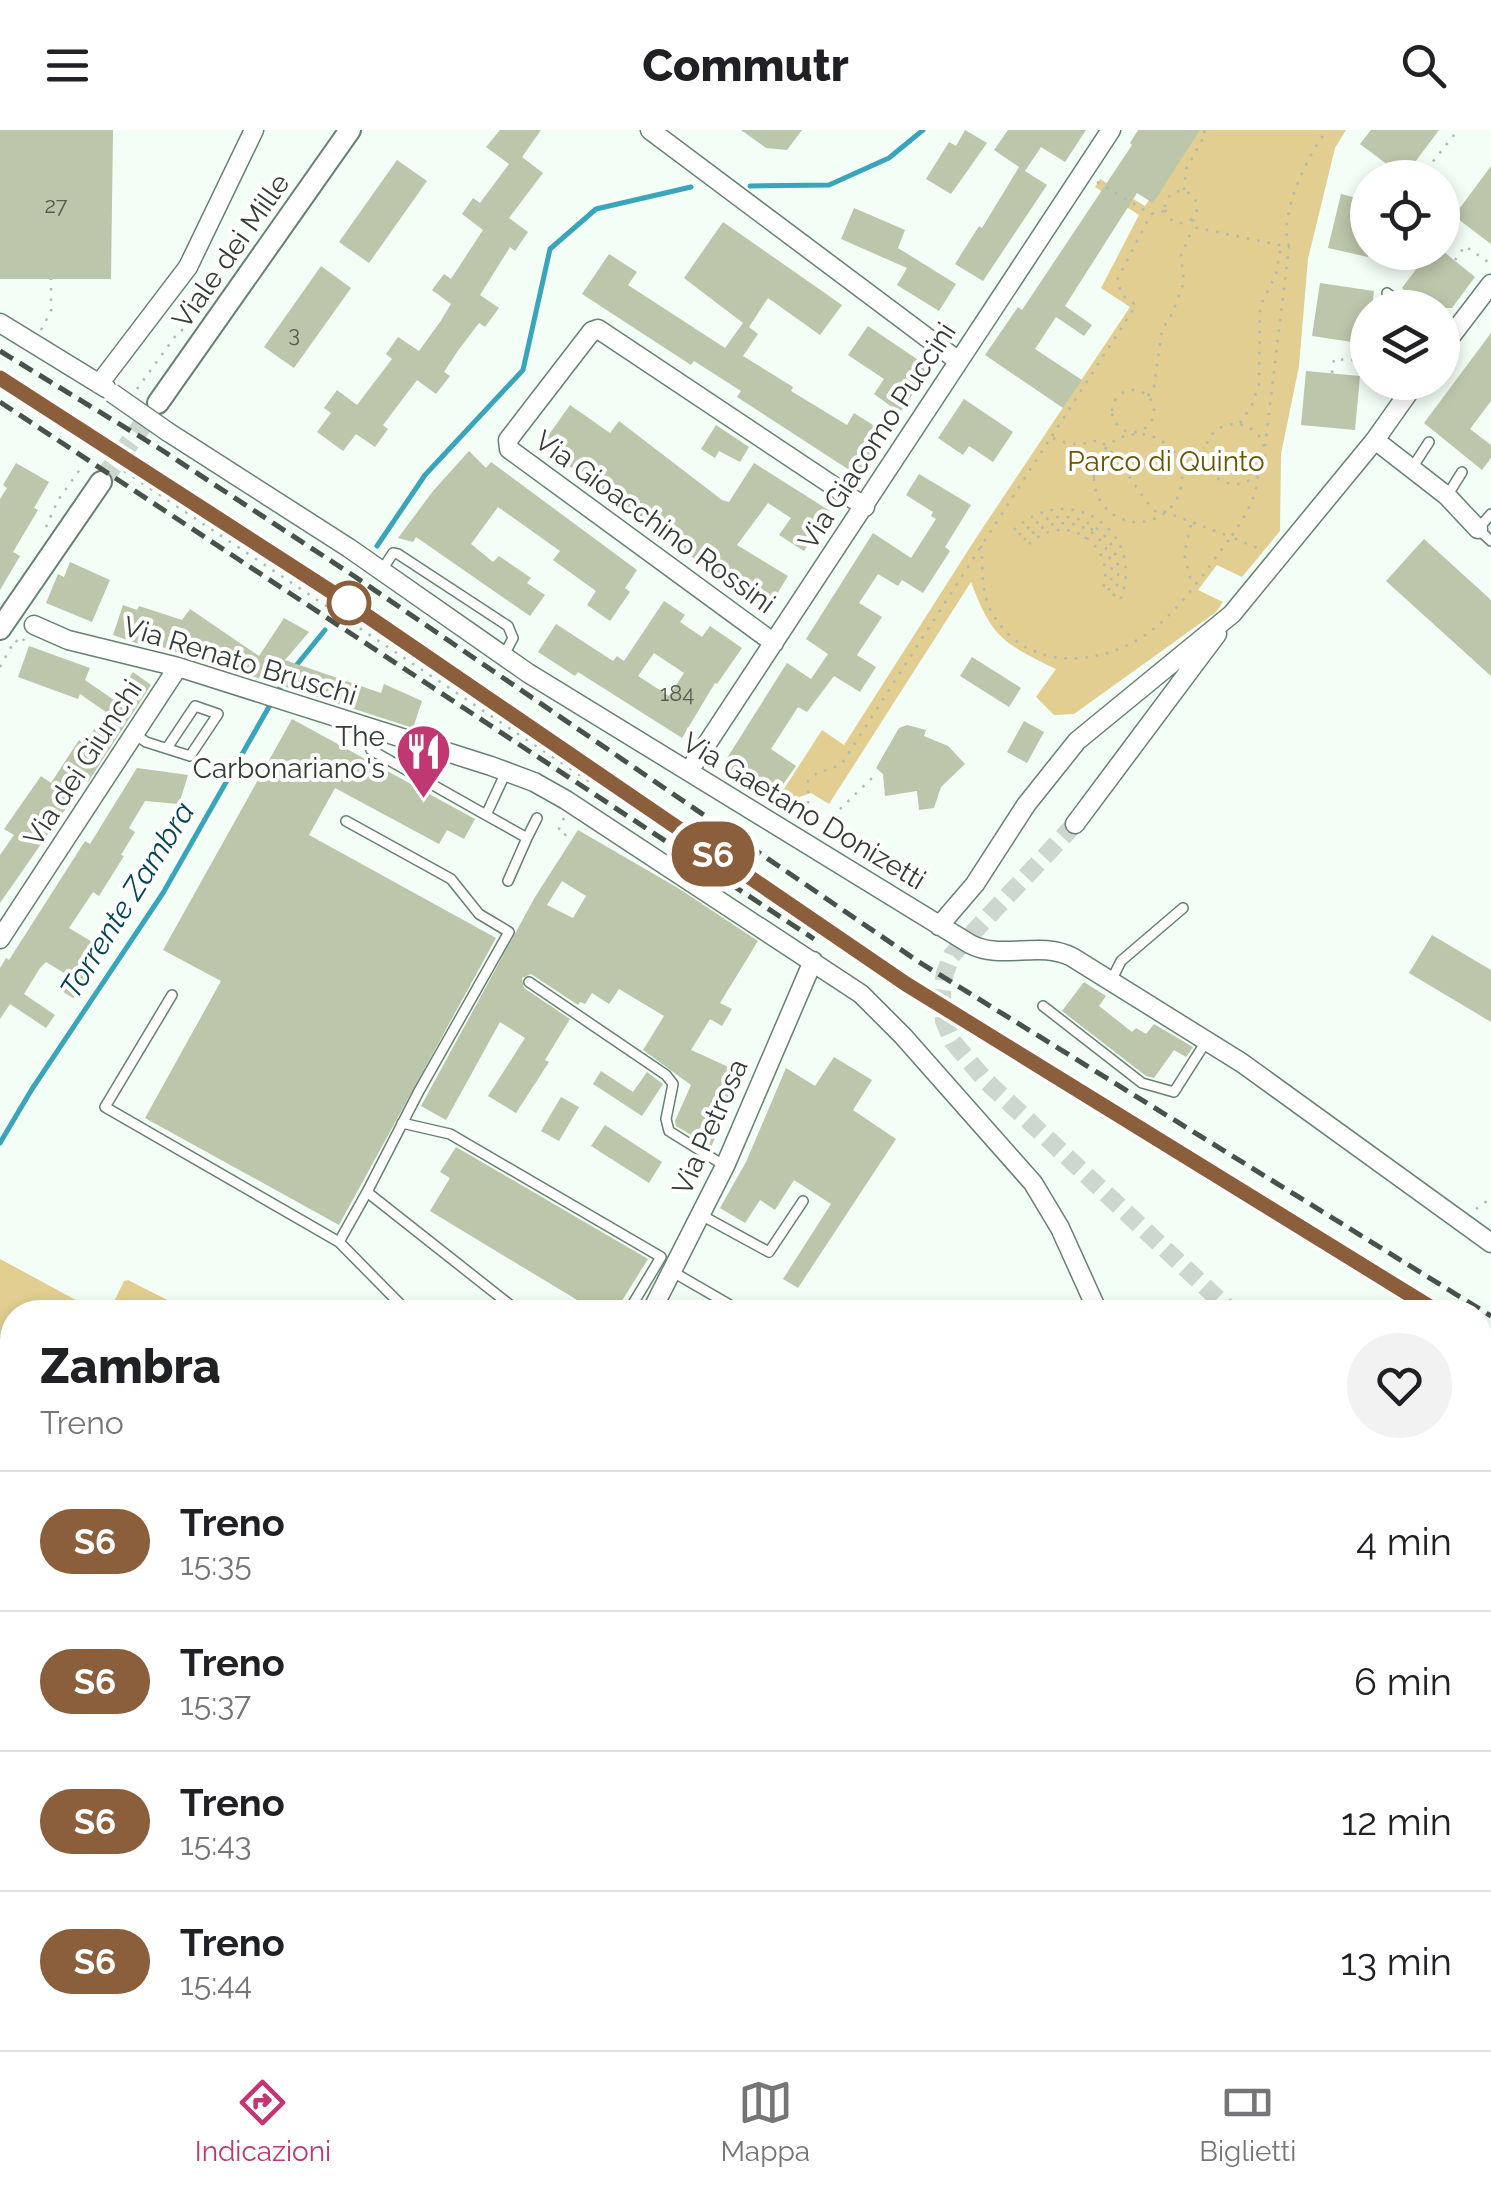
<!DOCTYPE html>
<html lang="it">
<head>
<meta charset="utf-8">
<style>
	body { margin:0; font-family:Raleway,sans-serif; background:#f2f2f2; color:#202124; height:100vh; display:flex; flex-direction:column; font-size:38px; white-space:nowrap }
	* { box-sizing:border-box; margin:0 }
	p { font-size:32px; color:#757577 }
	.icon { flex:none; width:55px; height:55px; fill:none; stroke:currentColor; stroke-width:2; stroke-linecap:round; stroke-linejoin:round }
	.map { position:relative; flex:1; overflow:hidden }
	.sheet { position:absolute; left:0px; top:1170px; width:1492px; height:750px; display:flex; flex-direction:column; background:#fff; border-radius:40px 40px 0 0; box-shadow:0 5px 15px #0003 }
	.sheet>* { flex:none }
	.badge { padding:0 20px; border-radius:32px; font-size:35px; line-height:65px }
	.tools { position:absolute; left:1350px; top:30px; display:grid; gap:20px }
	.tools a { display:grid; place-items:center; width:110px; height:110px; border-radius:50%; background:#fff; box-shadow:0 5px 15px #0003; font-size:50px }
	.map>.badge { position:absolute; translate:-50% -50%; box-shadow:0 0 0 5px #fff }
	.round { display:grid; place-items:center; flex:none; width:105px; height:105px; border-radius:52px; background:#f2f2f2 }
	.overview { display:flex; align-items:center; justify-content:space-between; height:170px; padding:0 40px }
	h1 { font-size:48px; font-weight:800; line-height:75px }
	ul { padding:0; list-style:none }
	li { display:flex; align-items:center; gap:30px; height:140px; padding:0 40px; border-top:2px solid #e0e0e0 }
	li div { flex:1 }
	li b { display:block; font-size:38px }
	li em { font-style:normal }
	li .badge { min-width:110px; font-weight:700; text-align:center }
	header { display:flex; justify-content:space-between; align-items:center; height:130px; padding:0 40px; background:#fff; font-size:45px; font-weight:800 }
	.tab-bar { display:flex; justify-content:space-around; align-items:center; height:140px; border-top:2px solid #e0e0e0; background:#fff; font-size:28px; color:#757577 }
	.tab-bar a { display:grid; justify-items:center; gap:5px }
	.tab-bar .current { color:#c13771 }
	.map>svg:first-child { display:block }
	.green { fill:#e1ce90 }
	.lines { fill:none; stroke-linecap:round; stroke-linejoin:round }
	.stream { stroke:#3aa5ba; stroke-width:5 }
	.building { fill:#bcc6aa; fill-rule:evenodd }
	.minor-tunnel { stroke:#ccd7cf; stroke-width:18; stroke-dasharray:18 9; stroke-linecap:butt }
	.tertiary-tunnel { stroke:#ccd7cf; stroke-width:20; stroke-dasharray:20 10; stroke-linecap:butt }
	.service-casing { stroke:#67816f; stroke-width:12 }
	.minor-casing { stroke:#67816f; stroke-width:21 }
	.tertiary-casing { stroke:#67816f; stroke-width:24 }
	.primary-casing { stroke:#dadcdb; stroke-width:29 }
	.path { stroke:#aebab2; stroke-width:2.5; stroke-dasharray:2.5 8; stroke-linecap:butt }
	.service { stroke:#fff; stroke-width:9 }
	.minor { stroke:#fff; stroke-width:18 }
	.tertiary { stroke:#fff; stroke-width:20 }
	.primary { stroke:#8cc7c1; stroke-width:25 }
	.rail { stroke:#47524a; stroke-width:5; stroke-dasharray:15 8; stroke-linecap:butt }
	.minor-bridge-casing { stroke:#67816f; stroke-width:21; stroke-linecap:butt }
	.minor-bridge { stroke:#fff; stroke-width:18 }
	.line-casing { stroke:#fff; stroke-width:22 }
	.line { stroke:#8b5e3c; stroke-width:15 }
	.stop-dot { fill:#fff; stroke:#8b5e3c; stroke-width:5 }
	.labels { text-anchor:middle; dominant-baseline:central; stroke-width:8; stroke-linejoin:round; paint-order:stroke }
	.number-label { font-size:22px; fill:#545f52 }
	.street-label { font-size:28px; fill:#323d35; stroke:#fff }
	.park-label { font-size:28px; fill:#6a5500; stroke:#fff }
	.poi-label { font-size:28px; fill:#323d35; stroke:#fff; text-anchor:end }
	.water-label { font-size:30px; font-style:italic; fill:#034553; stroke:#fff }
</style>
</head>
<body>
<header><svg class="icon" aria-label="menu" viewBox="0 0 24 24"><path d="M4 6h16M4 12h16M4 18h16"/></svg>Commutr<svg class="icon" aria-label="search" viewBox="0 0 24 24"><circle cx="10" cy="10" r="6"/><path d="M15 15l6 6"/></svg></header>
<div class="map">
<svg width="1491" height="1920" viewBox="0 0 1491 1920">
	<rect width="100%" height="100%" fill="#f2fef6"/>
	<!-- green -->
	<path class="green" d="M1197 0H1346L1335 18 1308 129 1299 236 1281 324 1280 401 1242 447 1217 435 1198 460 1223 472 1216 482 1074 584 1054 585 1036 567 1056 539C1003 513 992 508 971 452L829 674 811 663 773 676 822 600 844 615 976 408 1130 177 1101 158 1139 85 1095 57 1100 49 1145 76Z
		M0 1129 98 1182H12V1439L0 1431Z
		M128 1150 191 1182H109L124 1151Z"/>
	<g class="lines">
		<!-- stream -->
		<path class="stream" d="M750 56 829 55 889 28 923 0
			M377 416 425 345 523 240 550 119 596 79 691 57
			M295 537 325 500
			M0 1013 32 959 163 763 282 554"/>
	</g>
	<!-- building -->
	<path class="building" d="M0 0H113L111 149H0Z
		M500 0H541L522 27 543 43 509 88 528 102 515 121 510 117 480 165 499 178 485 197 479 193 457 222 444 242 450 246 436 264 417 250 383 295 388 299 375 317 356 304 343 321 317 302 331 283 324 278 337 260 357 275 392 229 386 224 398 207 419 221 440 192 451 174 432 160 444 144 451 149 483 100 462 84 473 68 480 73 509 34 486 17Z
		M741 0H802L787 20 766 18Z
		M965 0 987 13 951 64 926 49 949 12 956 16Z
		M1008 0H1086L1065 32 1041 17 1025 41 1047 55 983 151 955 134 979 96 982 98 1019 37 994 20Z
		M1138 0H1200L1153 73 1137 63 1065 176 1092 195 1084 206 1056 187 1035 219 1082 250 1063 278 985 225 1018 177 1022 180 1132 15 1130 13Z
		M1371 0H1439L1404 47 1360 14Z
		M397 30 427 51 369 133 339 112Z
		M1491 36V114L1454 86Z
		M1341 64 1368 71V127L1328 118Z
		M854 78 905 100 898 118 956 154 939 181 897 155 907 138 841 109Z
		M723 92 842 175 820 205 768 168 749 197 758 204 743 226 793 257 791 261 847 295 854 283 884 302 857 345 737 267 741 261 694 231 691 235 582 164 609 124 637 142 628 155 725 218 743 193 684 148Z
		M1429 122H1444L1475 147 1452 178H1428L1402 158Z
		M321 136 351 158 294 238 264 217Z
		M1320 153 1374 161 1372 178H1368L1366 214 1312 206Z
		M868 196 930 238 902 280H896L874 264 884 249 848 225Z
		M1491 203V271L1470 299 1491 315V328L1482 340 1424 293Z
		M1306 241 1360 246 1355 300 1301 295Z
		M964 269 1013 302 993 332 969 316 963 325 938 308Z
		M570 275 610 303 619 291 722 370 729 372 754 333 830 381 804 421 779 405 791 388 768 373 737 415 788 446 767 480 722 452 724 449 682 420 651 394 541 316Z
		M716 295 749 317 740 332 719 321 715 328 701 319Z
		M469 321 486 338 491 332 637 440 625 458 630 462 610 491 587 475 596 461 553 430 560 421 498 377 471 414 493 432 499 426 531 448 527 453 545 465 530 486 416 407 413 412 398 408 433 361Z
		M16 333 49 352 34 378 38 380 13 422 20 426 0 460V369L7 358 3 355Z
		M919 344 971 375 945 417 950 421 923 463 902 450 898 456 878 444 859 473 882 487 857 525 876 537 860 562 834 546 807 582 798 577 771 619 796 636 774 667 722 636 787 533 811 549 828 524 806 509 873 403 911 428 936 389 931 386 933 382 906 365Z
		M1424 409 1491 470V546L1386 451Z
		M70 432 110 450 92 492 46 473 58 444 64 447Z
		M664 471 685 485 680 492 702 507 710 496 742 518 717 554 715 553 682 608 578 542 575 546 538 522 556 494 613 531 617 526 624 531ZM654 523 684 543 669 566 638 546Z
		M123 475 137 480 139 476 182 490 190 479 259 526 284 488 309 502 285 530 381 563 384 554 422 571 413 598 140 510 139 514 113 505Z
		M29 516 90 538 85 550 114 570 133 542 151 555 88 652 85 651 0 773V725L14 705 4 699 41 646 51 653 79 610 84 614 106 582 80 564 78 569 18 547Z
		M972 527 1021 558 1009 577 960 546Z
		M292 589 475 689 464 709 447 700 439 714 335 658 309 705 496 808 339 1095 145 988 221 851 163 820Z
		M1024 591 1044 602 1027 633 1007 622Z
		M907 595 926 600 924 606 948 616 965 634 941 657 934 678 919 680 917 661 885 666 883 644 876 638 899 598Z
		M137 638 188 645 179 674 145 671 129 698 135 702 121 725 124 726 99 766 93 762 69 798 104 819 73 868 60 860 69 846 46 832 40 838 24 864 55 885 46 898 10 874 0 889V838L6 828 9 830 85 711 90 714Z
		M578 700 678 758 758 811 720 873 732 879 722 896 710 889 691 920 744 944 711 1017 676 996 675 991 691 955 643 920 664 886 619 859 609 874 592 863 585 874 580 872 578 875 531 844 522 848 524 858 570 889 545 930 549 932 516 983 488 966 525 908 500 892 446 990 421 976 535 767ZM562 751 586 766 573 788 547 775Z
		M1432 805 1491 840V892L1409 843Z
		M1084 852 1106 866 1099 876 1132 902 1136 898 1146 904 1154 894 1193 917 1186 927 1174 920 1154 948 1146 946 1062 881Z
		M834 927 872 950 853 980 896 1009 798 1158 783 1149 831 1074 794 1050 775 1080 760 1070 745 1093 720 1078 746 1032 786 938 815 956Z
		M601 941 633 962 647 942 663 954 642 986 593 954Z
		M561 967 579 977 559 1011 541 1001Z
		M605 995 662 1032 649 1053 591 1016Z
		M456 1017 648 1129 615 1182H597L430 1081 450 1048 440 1042Z"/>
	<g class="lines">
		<!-- minor-tunnel -->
		<path class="minor-tunnel" d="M1075 694 952 825 945 843 942 863 944 891 953 912 985 950 1232 1182
			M1480 1416 1491 1426"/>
		<!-- tertiary-tunnel -->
		<path class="tertiary-tunnel" d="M101 352 157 275"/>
		<defs>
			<path id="service" d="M1387 163 1406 178
				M1412 338 1429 312
				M1447 366 1462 342
				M1491 384 1478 399 1491 411
				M382 440 393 423 398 424 508 496 513 508 504 525
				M136 605 146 612 190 626 218 584 195 576 167 618
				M371 620 486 685 506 642
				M486 685 527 708 508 751
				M346 691 451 749 479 784 509 802 419 961 367 1062 519 1182
				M527 708 537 688
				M1111 851 1121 831 1183 778
				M529 852 666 945 673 954 666 989 669 1001 725 1036
				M172 865 105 977 339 1112 367 1062
				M1043 876 1142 953 1174 962 1207 910
				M402 993 450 1004 661 1127 628 1182
				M701 1085 769 1122 803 1071
				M339 1112 408 1182
				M673 1142 742 1182
				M1480 1509 1491 1517
				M542 1908 555 1920
				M562 1908 574 1920
				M1255 1908 1270 1920
				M450 1920 452 1908
				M1220 1920 1231 1908"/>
			<path id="minor" d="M650 0 957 230
				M0 193 106 258
				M1442 218 1491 154
				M99 254 188 137 254 0
				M168 302 349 418 528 543 970 814C1002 831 1039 810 1072 827L1242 933 1491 1113
				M1375 310 1447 366 1478 399
				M34 495 68 510 178 537 491 636 534 652 566 670 861 864 903 906 1033 1053 1060 1098 1098 1182
				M774 513 509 319 508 310 592 201 598 199 865 377
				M689 641 1111 0
				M1075 694 1217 504
				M939 796 975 754 1026 675 1077 611 1232 484 1375 310 1416 252
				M0 809 178 537
				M651 1182 725 1036 813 831
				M0 1456 12 1464
				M1480 1563 1491 1570
				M1480 1819 1491 1801
				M1293 1908 1301 1920
				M1365 1910 1404 1908
				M1324 1920C1342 1906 1361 1906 1380 1920"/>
			<path id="tertiary" d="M158 273 350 0
				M0 499 101 352"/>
			<path id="primary" d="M0 1736 12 1744
				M255 1908 266 1920
				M391 1908 400 1920
				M298 1920 307 1908"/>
		</defs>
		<!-- service casing -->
		<use href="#service" class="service-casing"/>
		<!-- minor casing -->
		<use href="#minor" class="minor-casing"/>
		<!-- tertiary casing -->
		<use href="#tertiary" class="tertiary-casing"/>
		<!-- primary casing -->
		<use href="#primary" class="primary-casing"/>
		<!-- path -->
		<path class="path" d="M1420 48 1458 0
			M1097 52 1151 84 1165 81
			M1184 60 1186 39 1206 3 1202 0
			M1165 77a16 16 0 1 1 32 0a16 16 0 1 1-32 0Z
			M1364 70 1368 56
			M1193 89V97L1289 117 1265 316
			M1289 116C1278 85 1308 25 1327 0
			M1455 130 1465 116 1491 134
			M41 200 51 181V149
			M1332 243 1334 229 1368 231
			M1380 252 1390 260
			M137 259 179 201 189 198
			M1112 281a21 21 0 1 1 42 0a21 21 0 1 1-42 0Z
			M1148 266 1154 256 1162 200 1172 184 1184 152 1181 126 1193 97
			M1240 293 1252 275 1259 254 1260 177 1276 144 1281 116
			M1205 324a30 30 0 1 1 60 0a30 30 0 1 1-60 0Z
			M1094 348a44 44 0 1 1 88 0a44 44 0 1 1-88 0Z
			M1052 306 1136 175 1122 165 1117 150 1151 84
			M1173 322 1194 323 1204 318
			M124 341 593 654
			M1191 395 1184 424 1192 455
			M46 397 58 370 81 338
			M1014 400C1069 347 1150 403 1119 473
			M1019 405C1068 359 1140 408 1112 469
			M1085 409 1094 396
			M1024 410C1068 368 1131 411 1106 467
			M1029 414C1066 378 1121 417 1101 464
			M981 416C983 436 981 459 989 477 1022 545 1105 539 1156 497 1186 472 1208 437 1231 407L1260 419
			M0 537 15 510 21 514 24 509
			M808 684V651L817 643 841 635 1051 307C1067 315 1081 316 1098 310 1118 321 1136 363 1156 382H1165L1231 407C1245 386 1256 370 1258 345
			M564 688 558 701 566 705 568 700
			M829 697 839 680 874 646
			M1476 1079 1491 1068
			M0 1686 12 1694
			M1420 1915 1425 1908
			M168 1920 184 1908"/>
		<!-- service -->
		<use href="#service" class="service"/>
		<!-- minor -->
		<use href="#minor" class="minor"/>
		<!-- tertiary -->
		<use href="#tertiary" class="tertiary"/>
		<!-- primary -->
		<use href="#primary" class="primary"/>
		<!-- rail -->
		<path class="rail" d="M0 221 157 317 354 446 919 832 1491 1186
			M0 248 338 466 906 854 1438 1182
			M0 272 814 809
			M1480 1208 1491 1215"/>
		<defs>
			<path id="minor-bridge" d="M112 263 168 302"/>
		</defs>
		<!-- minor-bridge casing -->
		<use href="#minor-bridge" class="minor-bridge-casing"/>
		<!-- minor-bridge -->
		<use href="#minor-bridge" class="minor-bridge"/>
	</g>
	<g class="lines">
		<defs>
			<path id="line" d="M0 248 338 466 906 854 1438 1182"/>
		</defs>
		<!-- line casing -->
		<use href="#line" class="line-casing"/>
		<!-- line -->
		<use href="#line" class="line"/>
	</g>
	<!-- icons -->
	<defs>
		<symbol id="restaurant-pin" viewBox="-11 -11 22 30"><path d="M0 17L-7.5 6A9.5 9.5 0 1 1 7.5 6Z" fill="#c13771" stroke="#fff"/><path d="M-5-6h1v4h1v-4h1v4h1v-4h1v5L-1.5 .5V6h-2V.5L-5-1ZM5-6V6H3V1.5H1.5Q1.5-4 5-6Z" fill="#fff"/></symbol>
	</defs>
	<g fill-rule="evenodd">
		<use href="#restaurant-pin" x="392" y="590" width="63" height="86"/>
	</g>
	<!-- markers -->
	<circle class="stop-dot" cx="349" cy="473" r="20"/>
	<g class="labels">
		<!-- number labels -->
		<g class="number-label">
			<text x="56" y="75">27</text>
			<text x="294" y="204">3</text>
			<text x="677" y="563">184</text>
		</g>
		<!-- street labels -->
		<g class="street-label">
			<text transform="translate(231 121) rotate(-55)">Viale dei Mille</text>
			<text transform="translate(877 306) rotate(-57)">Via Giacomo Puccini</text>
			<text transform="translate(655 392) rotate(36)">Via Gioacchino Rossini</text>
			<text transform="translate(240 531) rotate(17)">Via Renato Bruschi</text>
			<text transform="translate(83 633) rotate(-57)">Via dei Giunchi</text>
			<text transform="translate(804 681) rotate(31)">Via Gaetano Donizetti</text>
			<text transform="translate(710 997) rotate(-66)">Via Petrosa</text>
		</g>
		<!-- park labels -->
		<g class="park-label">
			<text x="1166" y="331">Parco di Quinto</text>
		</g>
		<!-- poi labels -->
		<g class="poi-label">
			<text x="385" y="606">The<tspan x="385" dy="32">Carbonariano's</tspan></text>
		</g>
		<!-- water labels -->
		<g class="water-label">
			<text transform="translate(127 770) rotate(-58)">Torrente Zambra</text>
		</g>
	</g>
</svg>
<div class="tools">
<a><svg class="icon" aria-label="locate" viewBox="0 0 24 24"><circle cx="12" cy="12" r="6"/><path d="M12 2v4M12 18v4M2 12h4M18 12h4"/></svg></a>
<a><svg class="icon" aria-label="layers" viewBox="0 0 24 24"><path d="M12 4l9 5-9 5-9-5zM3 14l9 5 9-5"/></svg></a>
</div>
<b class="badge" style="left:713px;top:724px;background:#8b5e3c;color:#fff">S6</b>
<section class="sheet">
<div class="overview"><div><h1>Zambra</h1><p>Treno</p></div><a class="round"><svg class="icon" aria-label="heart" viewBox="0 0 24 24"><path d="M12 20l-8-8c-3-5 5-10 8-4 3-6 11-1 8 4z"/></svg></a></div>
<ul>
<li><span class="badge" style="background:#8b5e3c;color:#fff">S6</span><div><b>Treno</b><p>15:35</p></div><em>4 min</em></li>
<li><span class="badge" style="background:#8b5e3c;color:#fff">S6</span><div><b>Treno</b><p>15:37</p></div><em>6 min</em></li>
<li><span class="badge" style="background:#8b5e3c;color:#fff">S6</span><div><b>Treno</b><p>15:43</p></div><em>12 min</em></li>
<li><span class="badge" style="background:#8b5e3c;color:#fff">S6</span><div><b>Treno</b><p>15:44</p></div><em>13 min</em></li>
</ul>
</section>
</div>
<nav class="tab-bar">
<a class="current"><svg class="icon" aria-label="directions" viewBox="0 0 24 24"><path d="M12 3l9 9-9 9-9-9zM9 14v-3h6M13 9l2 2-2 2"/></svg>Indicazioni</a>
<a><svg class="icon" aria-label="map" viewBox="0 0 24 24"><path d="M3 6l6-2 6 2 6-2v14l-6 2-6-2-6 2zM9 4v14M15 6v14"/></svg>Mappa</a>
<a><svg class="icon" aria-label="tickets" viewBox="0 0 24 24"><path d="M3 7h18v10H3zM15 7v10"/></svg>Biglietti</a>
</nav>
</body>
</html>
